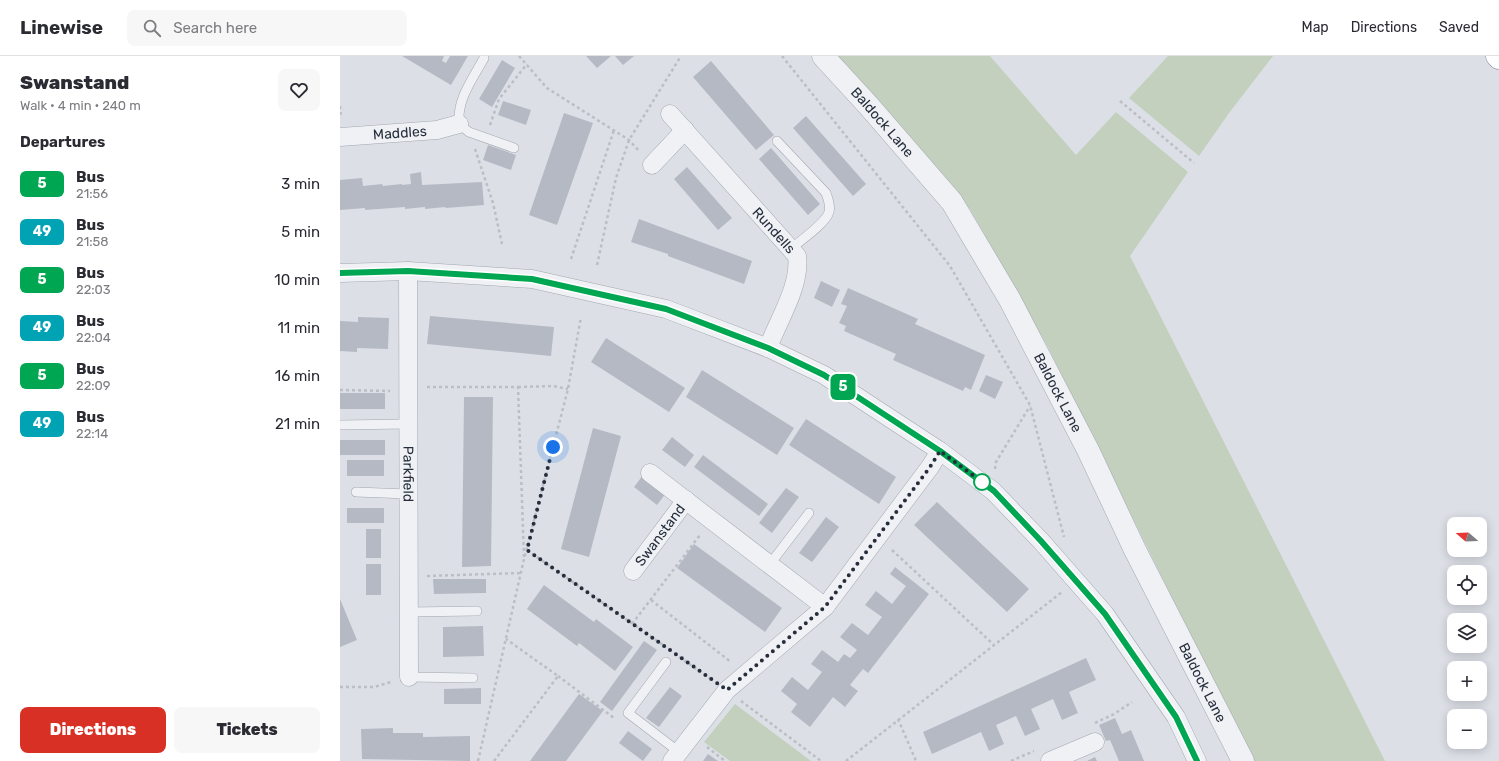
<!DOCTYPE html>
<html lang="en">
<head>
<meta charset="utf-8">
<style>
	body { margin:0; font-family:Rubik,sans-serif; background:#f7f7f7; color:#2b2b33; height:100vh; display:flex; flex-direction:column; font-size:15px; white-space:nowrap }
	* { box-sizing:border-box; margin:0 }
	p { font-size:13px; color:#7c7c81 }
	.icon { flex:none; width:22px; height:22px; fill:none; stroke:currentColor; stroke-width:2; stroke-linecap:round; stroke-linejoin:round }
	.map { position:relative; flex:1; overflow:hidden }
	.details { display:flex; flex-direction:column; background:#fff; width:340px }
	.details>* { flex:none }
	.badge { padding:0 8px; border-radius:6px; font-size:14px; line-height:26px }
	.needle { width:26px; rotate:289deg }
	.controls { position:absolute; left:1107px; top:461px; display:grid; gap:8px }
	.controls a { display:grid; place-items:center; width:40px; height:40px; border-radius:8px; background:#fff; box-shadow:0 2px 10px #0003; font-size:20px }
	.you { position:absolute; width:20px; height:20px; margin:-10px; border:3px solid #fff; border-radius:50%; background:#1a73e8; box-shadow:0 0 0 6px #1a73e833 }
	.map>.badge { position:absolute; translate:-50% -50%; box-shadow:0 0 0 2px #fff }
	h2 { padding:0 20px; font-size:15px; line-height:36px }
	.round { display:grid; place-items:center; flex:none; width:42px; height:42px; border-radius:8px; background:#f7f7f7 }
	.head { display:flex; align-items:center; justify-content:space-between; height:68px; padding:0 20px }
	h1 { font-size:19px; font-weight:800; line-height:30px }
	.primary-button { display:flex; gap:8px; margin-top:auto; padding:8px 20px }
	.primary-button a { flex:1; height:46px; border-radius:8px; background:#d93025; color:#fff; font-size:16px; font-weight:800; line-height:46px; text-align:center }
	.primary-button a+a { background:#f7f7f7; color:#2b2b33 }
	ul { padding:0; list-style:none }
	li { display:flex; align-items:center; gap:12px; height:48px; padding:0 20px }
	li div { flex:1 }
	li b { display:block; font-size:15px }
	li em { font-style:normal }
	li .badge { min-width:44px; font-weight:700; text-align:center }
	header { display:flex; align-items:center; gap:24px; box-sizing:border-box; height:56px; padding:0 20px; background:#fff; border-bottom:1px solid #e1e1e2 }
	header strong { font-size:19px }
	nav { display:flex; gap:22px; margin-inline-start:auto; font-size:14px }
	.search { width:280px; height:36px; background:#f7f7f7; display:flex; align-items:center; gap:10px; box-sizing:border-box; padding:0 14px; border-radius:8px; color:#7c7c81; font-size:15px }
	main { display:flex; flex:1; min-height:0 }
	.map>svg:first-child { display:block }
	.green { fill:#c2d0bd }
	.building { fill:#b4b9c3 }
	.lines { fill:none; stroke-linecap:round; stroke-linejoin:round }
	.service-casing { stroke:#a2a7b0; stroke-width:10 }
	.minor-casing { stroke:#a2a7b0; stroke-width:19 }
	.tertiary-casing { stroke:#a2a7b0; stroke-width:23 }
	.motorway-casing { stroke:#848d9c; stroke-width:23 }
	.path { stroke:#bbbec5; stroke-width:2.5; stroke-dasharray:3 3; stroke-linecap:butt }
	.service { stroke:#eff1f5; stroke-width:9 }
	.minor { stroke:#eff1f5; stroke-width:18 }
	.tertiary { stroke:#eff1f5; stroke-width:22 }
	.motorway { stroke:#fff; stroke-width:22 }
	.line-casing { stroke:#fff; stroke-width:9 }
	.line { stroke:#00a651; stroke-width:6 }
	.walk { stroke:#262e3c; stroke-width:4; stroke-dasharray:0 7.2 }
	.stop-dot { fill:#fff; stroke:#00a651; stroke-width:2 }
	.labels { text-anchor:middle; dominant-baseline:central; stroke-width:4; stroke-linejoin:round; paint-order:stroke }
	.street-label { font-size:14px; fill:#262e3c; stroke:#ebeff4 }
</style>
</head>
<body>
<header>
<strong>Linewise</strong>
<div class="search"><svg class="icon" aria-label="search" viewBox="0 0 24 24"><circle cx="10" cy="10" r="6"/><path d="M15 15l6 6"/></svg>Search here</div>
<nav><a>Map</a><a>Directions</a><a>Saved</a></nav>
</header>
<main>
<section class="details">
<div class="head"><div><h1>Swanstand</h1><p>Walk · 4 min · 240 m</p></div><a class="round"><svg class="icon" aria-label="heart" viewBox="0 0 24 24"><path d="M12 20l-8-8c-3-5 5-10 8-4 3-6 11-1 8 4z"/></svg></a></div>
<h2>Departures</h2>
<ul>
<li><span class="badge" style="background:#00a651;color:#fff">5</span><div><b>Bus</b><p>21:56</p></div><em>3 min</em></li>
<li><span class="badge" style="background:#00a3b4;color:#fff">49</span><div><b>Bus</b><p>21:58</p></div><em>5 min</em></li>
<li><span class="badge" style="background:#00a651;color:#fff">5</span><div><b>Bus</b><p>22:03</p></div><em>10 min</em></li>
<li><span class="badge" style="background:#00a3b4;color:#fff">49</span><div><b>Bus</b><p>22:04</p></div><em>11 min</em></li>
<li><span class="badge" style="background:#00a651;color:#fff">5</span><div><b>Bus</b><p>22:09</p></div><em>16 min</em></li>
<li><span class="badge" style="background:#00a3b4;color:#fff">49</span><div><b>Bus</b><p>22:14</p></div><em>21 min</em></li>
</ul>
<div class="primary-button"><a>Directions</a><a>Tickets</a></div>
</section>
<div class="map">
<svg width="1159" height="705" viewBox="0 0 1159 705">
	<rect width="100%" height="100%" fill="#dce0e6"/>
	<!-- green -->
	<path class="green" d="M492 0H650L736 99 776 56 848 116 790 200 1045 705H913L708 291 630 153Z
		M828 0H933L889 57 859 100 789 42Z
		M395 648 471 705H390L364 686Z"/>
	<!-- building -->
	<path class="building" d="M62 0H104L102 5 106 7 110 0H128L111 29Z
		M246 0H271L257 12Z
		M275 0H294L283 9Z
		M162 4 175 12 152 51 139 43Z
		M371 5 434 79 416 94 353 21Z
		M163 45 191 54 186 69 158 59Z
		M224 57 253 67 217 169 189 159Z
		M466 60 526 128 513 140 453 72Z
		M148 89 176 99 171 114 143 104Z
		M431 92 480 148 468 159 419 103Z
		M347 111 392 162 378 174 334 123Z
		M81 116 82 129 142 126 144 149 106 152 105 151 85 153V151L65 153V151L25 154V152L0 154V124L22 122 23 130 42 128 43 130 62 128V129L71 128 70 118Z
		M299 163 412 205 404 228 328 200V198L291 186Z
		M481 225 500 234 492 251 474 242Z
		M508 232 578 263 575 268 645 299 631 334 625 331 623 335 553 304 556 298 504 275 506 270 499 267 507 250 501 248Z
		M90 260 214 271 211 300 87 288Z
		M18 261 49 262 48 293 17 292V296L0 295V265L18 266Z
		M266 282 345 332 329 356 251 306Z
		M362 314 454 372 437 399 346 341Z
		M646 319 663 326 655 343 639 335Z
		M0 337H45V353H0Z
		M124 341H153L151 510 122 511Z
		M466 363 556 421 539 448 449 389Z
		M253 372 281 380 249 501 221 493Z
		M332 381 354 399 345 411 322 394Z
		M0 384H45V399H0Z
		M363 399 428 448 419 460 354 411Z
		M7 404H44V420H7Z
		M303 419 326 437 317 449 294 431Z
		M446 432 459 441 432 477 419 467Z
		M597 446 689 533 667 556 574 469Z
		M7 452H44V467H7Z
		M486 461 499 471 472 506 459 497Z
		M26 473H41V502H26Z
		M354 488 442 552 425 576 337 512Z
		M26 508H41V539H26Z
		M555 511 589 538 528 617 523 613 510 629 518 635 505 651 493 641 470 671 451 656 457 648 441 635 452 621 468 634 482 616 471 608 482 594 498 606 504 598 510 602 517 594 500 581 512 567 528 579 542 561 525 549 536 535 552 548 566 530 550 518Z
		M93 523H146V537L94 538Z
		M204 529 254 566 256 563 293 591 275 615 239 587 237 590 187 553Z
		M0 543 17 584 0 591Z
		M143 570 144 600 103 601V571Z
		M304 585 317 594 272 655 260 646Z
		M746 602 756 624 729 636 738 657 722 664 713 643 691 653 700 673 685 680 676 660 656 669 664 688 649 695 641 676 592 698 583 676Z
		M330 631 342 640 319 671 306 662Z
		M141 632V648H104V633Z
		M239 638 263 655 226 705H190Z
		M775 662 782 678 791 674 804 705H779L770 684 766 685 759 669Z
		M53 672V677H83V681L130 680V705L22 703 21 673Z
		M288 675 312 693 303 705 279 687Z
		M368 698 378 705H363Z
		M755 701 757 705H747Z"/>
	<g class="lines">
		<defs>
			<path id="service" d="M144 2C132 24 117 43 119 68L129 76 174 92
				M437 85 486 137C488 143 491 150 489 156 486 167 461 184 452 192
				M0 369 68 368
				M16 436 68 438
				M430 508 469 457
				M69 556 137 555
				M326 606 288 657 339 696
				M69 621 133 622"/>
			<g id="minor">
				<path id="s1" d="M330 58 457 200C461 230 438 264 428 292"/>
				<path id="s2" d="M0 81 97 74 119 68"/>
				<path d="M312 109 345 74"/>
				<path id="s3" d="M68 215 69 621"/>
				<path d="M0 217 68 215 192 223 326 253 428 292 484 319 600 395 653 435 701 485 765 558 836 661 857 705"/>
				<path d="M310 417 485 551"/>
				<path id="s4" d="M293 515 346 444"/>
				<path d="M332 705 387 634 485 551 590 411 600 395"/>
				<path d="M710 705 755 686"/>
			</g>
			<g id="tertiary">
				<path id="s5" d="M483 0 528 49 612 146 670 244 748 394 795 494 903 705"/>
			</g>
			<path id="motorway" d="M1157 0 1159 2"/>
		</defs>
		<!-- service casing -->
		<use href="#service" class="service-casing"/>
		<!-- minor casing -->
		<use href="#minor" class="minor-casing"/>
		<!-- tertiary casing -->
		<use href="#tertiary" class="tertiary-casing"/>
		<!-- motorway casing -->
		<use href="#motorway" class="motorway-casing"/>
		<!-- path -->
		<path class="path" d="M179 0 207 32 289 84 300 96
			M442 0 610 210 690 349 724 481
			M780 45 854 107
			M0 50 1 62
			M150 69 159 43 187 8
			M135 93 153 147 162 188
			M231 203 274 74
			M257 209 276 122 289 84 341 0
			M87 331H178L184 501
			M178 331 213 330 228 333
			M0 334 50 335
			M655 413 656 406 690 350
			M187 494 326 591
			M552 494 654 589
			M87 520 181 517
			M311 544 391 606
			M292 568 360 479
			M339 601 371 623
			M218 620 274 662
			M0 631H34L51 626
			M401 645 481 705
			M558 663 576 705
			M755 667 774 658 792 646
			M367 691 385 705
			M138 705 184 503 228 333 241 261
			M154 705 218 620 166 583
			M506 705 722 536
			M671 705 694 695"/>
		<!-- service -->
		<use href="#service" class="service"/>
		<!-- minor -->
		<use href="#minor" class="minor"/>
		<!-- tertiary -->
		<use href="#tertiary" class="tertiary"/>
		<!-- motorway -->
		<use href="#motorway" class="motorway"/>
	</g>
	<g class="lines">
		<defs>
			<path id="line" d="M0 217 68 215 192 223 326 253 428 292 484 319 600 395 654 435 701 485 765 558 836 661 857 705"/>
		</defs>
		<!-- line casing -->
		<use href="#line" class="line-casing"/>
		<!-- line -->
		<use href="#line" class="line"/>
		<!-- walk -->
		<path class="walk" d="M213 391 187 494 387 634 485 551 590 411 600 395 642 426"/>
	</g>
	<!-- markers -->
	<circle class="stop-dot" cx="642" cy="426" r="8"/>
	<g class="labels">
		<!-- street labels -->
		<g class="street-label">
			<text stroke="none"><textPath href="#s5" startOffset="89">Baldock Lane</textPath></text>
			<text stroke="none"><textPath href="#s2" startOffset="60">Maddles</textPath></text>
			<text stroke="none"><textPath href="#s1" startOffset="156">Rundells</textPath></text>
			<text stroke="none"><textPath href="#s5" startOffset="413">Baldock Lane</textPath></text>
			<text stroke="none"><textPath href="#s3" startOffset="203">Parkfield</textPath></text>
			<text stroke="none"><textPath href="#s4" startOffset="45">Swanstand</textPath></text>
			<text stroke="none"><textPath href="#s5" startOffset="737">Baldock Lane</textPath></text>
		</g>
	</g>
</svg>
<div class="controls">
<a><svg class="needle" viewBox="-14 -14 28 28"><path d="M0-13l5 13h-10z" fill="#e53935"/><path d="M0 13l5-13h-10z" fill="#7c7c81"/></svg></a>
<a><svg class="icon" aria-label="locate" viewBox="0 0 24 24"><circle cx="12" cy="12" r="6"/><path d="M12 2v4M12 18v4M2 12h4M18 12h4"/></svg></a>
<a><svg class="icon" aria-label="layers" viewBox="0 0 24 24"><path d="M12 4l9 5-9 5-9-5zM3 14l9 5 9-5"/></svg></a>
<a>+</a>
<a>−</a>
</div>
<div class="you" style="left:213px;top:391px"></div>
<b class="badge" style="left:503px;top:331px;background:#00a651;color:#fff">5</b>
</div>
</main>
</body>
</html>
